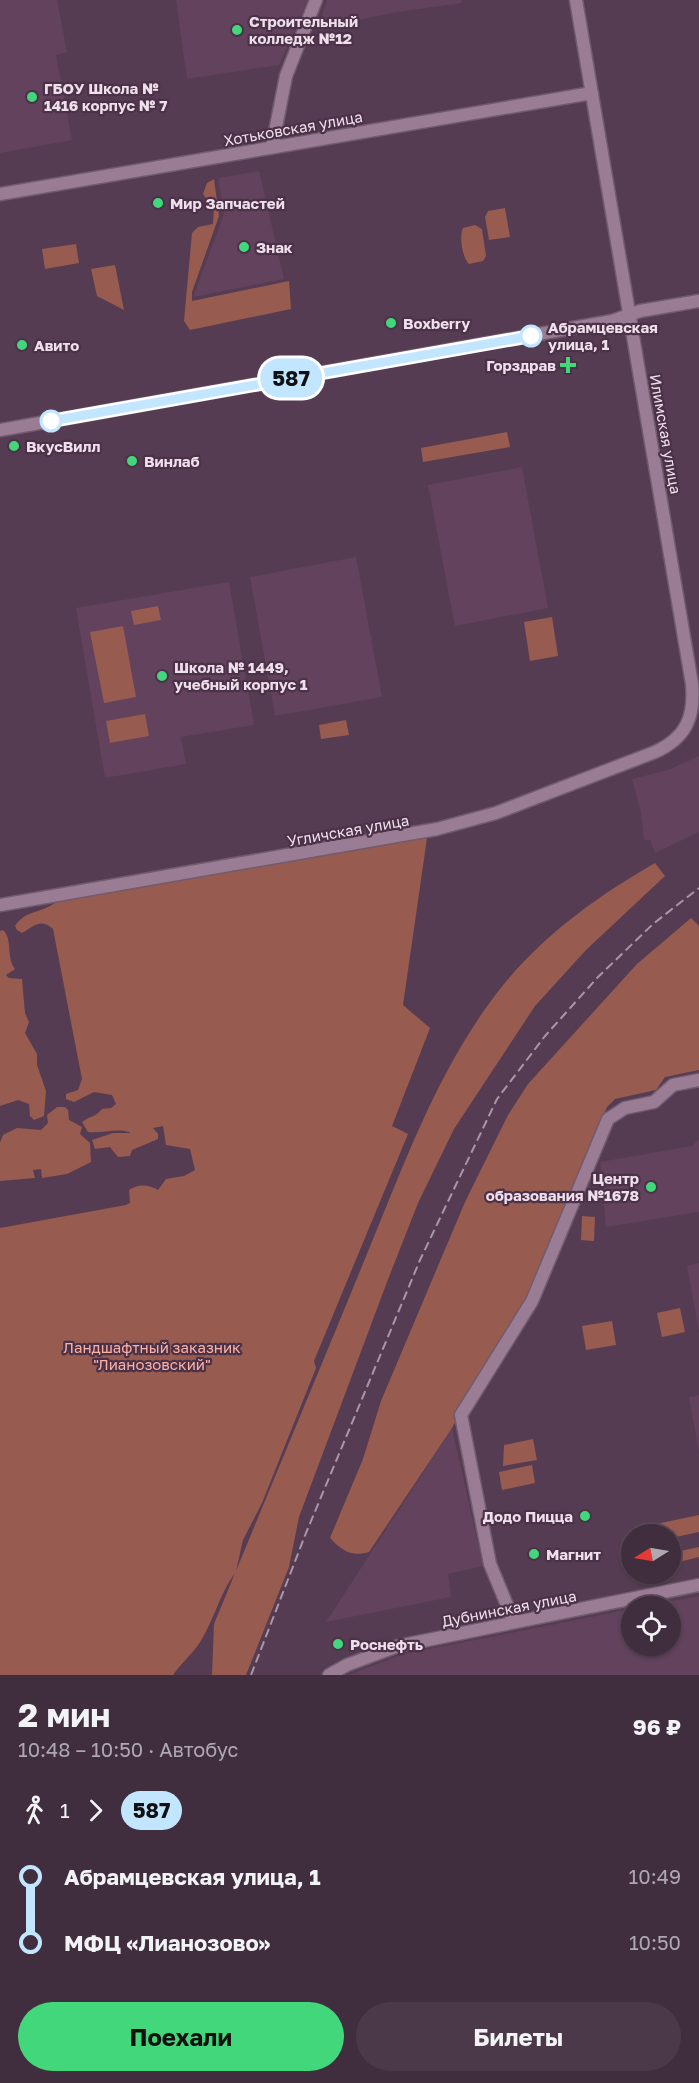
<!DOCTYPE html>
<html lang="ru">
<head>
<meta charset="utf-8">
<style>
	body { margin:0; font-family:"Golos Text",sans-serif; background:#4b3949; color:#f1f3f6; height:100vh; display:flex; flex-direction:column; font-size:22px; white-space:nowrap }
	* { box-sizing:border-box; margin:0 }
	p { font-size:20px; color:#aea8b0 }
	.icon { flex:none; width:33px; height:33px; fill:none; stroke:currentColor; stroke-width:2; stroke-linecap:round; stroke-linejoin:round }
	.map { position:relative; height:1675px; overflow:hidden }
	.details { display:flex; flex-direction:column; background:#402d3e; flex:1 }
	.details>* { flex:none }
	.badge { padding:0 12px; border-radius:20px; font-size:21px; line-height:39px }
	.needle { width:39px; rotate:259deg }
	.controls { position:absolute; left:621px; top:1524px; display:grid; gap:12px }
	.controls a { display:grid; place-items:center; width:60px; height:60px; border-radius:50%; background:#402d3e; box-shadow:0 2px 4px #0004,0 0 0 2px #594958; font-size:30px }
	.map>.badge { position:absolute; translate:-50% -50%; box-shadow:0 0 0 3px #fff }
	.legs { display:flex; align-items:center; gap:9px; height:66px; padding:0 18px; font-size:20px }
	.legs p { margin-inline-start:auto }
	.headline { display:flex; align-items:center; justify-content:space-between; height:102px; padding:0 18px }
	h1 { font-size:33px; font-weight:700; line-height:45px }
	.cta { display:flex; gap:12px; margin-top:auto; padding:12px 18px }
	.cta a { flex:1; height:69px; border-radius:36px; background:#43d77b; color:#111; font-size:24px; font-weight:700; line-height:69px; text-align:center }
	.cta a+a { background:#4b3949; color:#f1f3f6 }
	ul { padding:0 18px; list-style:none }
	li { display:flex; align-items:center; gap:21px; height:66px; font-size:22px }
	li i { display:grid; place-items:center; width:9px; height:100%; margin:0 8px; background:currentColor }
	li i::after { content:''; width:15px; height:15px; margin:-8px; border:4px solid; border-radius:50%; background:#402d3e }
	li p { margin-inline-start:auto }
	li:first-child i { background:linear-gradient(#0000 50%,currentColor 0) }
	li:last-child i { background:linear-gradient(currentColor 50%,#0000 0) }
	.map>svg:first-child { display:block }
	.built { fill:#62425d }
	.green { fill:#975b4f }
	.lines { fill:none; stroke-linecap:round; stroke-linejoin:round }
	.minor-casing { stroke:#715b6e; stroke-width:15 }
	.minor { stroke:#9a7c95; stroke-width:12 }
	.rail { stroke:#ab96a7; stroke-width:2; stroke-dasharray:9 4.5; stroke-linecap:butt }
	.line-1-casing { stroke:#fff; stroke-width:14 }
	.line-1 { stroke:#c2e6ff; stroke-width:9 }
	.poi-dot { fill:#43d77b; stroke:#4b3248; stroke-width:2 }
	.stop-1-dot { fill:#fff; stroke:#c2e6ff; stroke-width:3 }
	.labels { text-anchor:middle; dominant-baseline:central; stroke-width:4.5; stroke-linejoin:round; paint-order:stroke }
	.poi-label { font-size:15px; font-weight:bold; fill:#efdeec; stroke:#4b3248; text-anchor:start }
	.street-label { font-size:15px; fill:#efdeec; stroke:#4b3248 }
	.stop-label { font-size:15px; font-weight:bold; fill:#efdeec; stroke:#4b3248; text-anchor:start }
	.park-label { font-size:15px; fill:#fcb1a2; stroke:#4b3248 }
</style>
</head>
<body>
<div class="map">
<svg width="699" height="1675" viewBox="0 0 699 1675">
	<rect width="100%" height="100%" fill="#563c52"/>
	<!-- built -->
	<path class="built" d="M0 0H57L67 52 56 55 72 140 0 153Z
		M176 0H308L279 65 187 79Z
		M327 0H462V3L397 12 318 28Z
		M259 171 284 279 193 297 224 214 218 178Z
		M522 467 548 608 455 626 428 485Z
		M356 557 382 697 275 716 250 577Z
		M229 582 254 725 181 737 186 764 105 778 76 608Z
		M699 756V832L655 853 650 840H644L641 813 632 779 668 770Z
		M699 1139V1212L606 1227 600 1162 692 1146Z
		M699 1263V1331L687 1266Z
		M699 1395V1452L689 1397Z
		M452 1428 483 1566 448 1574 451 1597 326 1622Z
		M699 1596V1675H348L404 1654 631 1609 632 1646H670V1606H646Z"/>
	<!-- green -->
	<path class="green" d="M214 179 219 216 192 292V301L289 281 291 309 190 330 184 321 192 233 198 227 213 224 214 209 203 194 207 183Z
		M505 208 510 237 489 240 485 217 488 211Z
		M475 225 482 229 486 256 483 261 469 264C462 257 459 236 463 228Z
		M76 244 79 263 45 269 42 249Z
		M115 265 124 310 97 296 91 269Z
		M507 432 510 447 423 462 421 448Z
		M158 606 161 620 134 625 131 611Z
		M552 617 558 656 530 661 524 622Z
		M123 626 136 697 104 703 90 632Z
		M145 714 149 736 110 743 106 721Z
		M346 720 349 735 321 739 319 725Z
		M427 838 403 1005 430 1028 392 1126 408 1134 314 1361 316 1368 262 1503 243 1540 236 1571C280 1464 325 1357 369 1249 407 1157 441 1062 504 984 546 933 598 896 655 863L665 876 586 950 535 1006 454 1129 418 1203 387 1282 299 1517 289 1567 246 1675H212L214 1624 235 1573C221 1592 215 1616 203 1637 195 1652 182 1662 173 1675H0V1228L126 1205 130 1203 129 1190C137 1184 149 1184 158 1190L166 1179 184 1176 195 1170 190 1149 166 1145 163 1126 153 1128 158 1134V1139L132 1150 130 1156 118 1157 110 1147 95 1149 92 1140 113 1133H131C118 1127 102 1134 88 1132L82 1122C90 1116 96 1117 102 1109L111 1108 116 1104 112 1095 94 1092 74 1102 66 1099V1094L78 1090 82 1079 53 929C40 917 32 928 22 933L17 930 15 926C26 909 45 913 57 901Z
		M691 918 699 926V1070L665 1077 656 1090 615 1099 607 1107 534 1286 452 1428 369 1552C352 1557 342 1551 330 1538L363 1459 381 1401 465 1202 508 1115 528 1084 637 964Z
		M3 930C13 939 6 958 15 969L6 975 9 978 22 979 25 1013 29 1022 25 1033 37 1054V1065L46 1091 44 1116 34 1120 30 1116 29 1104 18 1100 0 1106V931Z
		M57 1107H65L68 1110 69 1120 82 1127 80 1134 90 1143 91 1162 67 1174 42 1178 41 1169 33 1170 35 1178 0 1181V1143L3 1135 17 1128 41 1130 48 1123 47 1115Z
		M582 1216 595 1217 594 1241 581 1240Z
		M680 1308 685 1332 662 1337 657 1313Z
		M612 1321 616 1345 586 1350 582 1326Z
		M533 1439 537 1460 503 1466 504 1445Z
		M532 1465 535 1483 502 1490 499 1472Z
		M699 1515V1532L671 1538 670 1534H638L637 1528Z
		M699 1547V1557L671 1564V1553Z"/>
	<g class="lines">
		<defs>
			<path id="minor" d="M272 147 286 76 316 0
				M0 194 592 93
				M0 430 612 321 640 311 699 301
				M0 905 437 829 496 813 655 752C686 738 695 717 692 684L576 0
				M514 1622 490 1564 461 1415 532 1301 608 1119 625 1108 654 1102 673 1085 699 1080
				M329 1675 347 1665 398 1646 699 1585"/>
		</defs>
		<!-- minor casing -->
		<use href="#minor" class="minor-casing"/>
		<!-- minor -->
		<use href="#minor" class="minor"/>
		<!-- rail -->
		<path class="rail" d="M251 1675 306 1533 420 1260 497 1099 545 1036 598 977 653 924 699 888"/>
	</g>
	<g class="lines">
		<defs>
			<path id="line-1" d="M51 421 531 336"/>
		</defs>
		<!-- line-1 casing -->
		<use href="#line-1" class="line-1-casing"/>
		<!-- line-1 -->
		<use href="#line-1" class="line-1"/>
	</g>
	<!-- markers -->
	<g class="poi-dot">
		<circle cx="237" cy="30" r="6"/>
		<circle cx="32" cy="97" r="6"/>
		<circle cx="158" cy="203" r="6"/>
		<circle cx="244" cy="247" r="6"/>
		<circle cx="391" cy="323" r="6"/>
		<circle cx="22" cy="345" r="6"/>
		<path d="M565 356h6v6h6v6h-6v6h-6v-6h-6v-6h6z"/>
		<circle cx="14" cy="446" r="6"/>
		<circle cx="132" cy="461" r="6"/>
		<circle cx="162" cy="676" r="6"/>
		<circle cx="651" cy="1187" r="6"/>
		<circle cx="585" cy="1516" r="6"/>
		<circle cx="534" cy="1554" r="6"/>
		<circle cx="338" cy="1644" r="6"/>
	</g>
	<g class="stop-1-dot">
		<circle cx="531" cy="336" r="10"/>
		<circle cx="51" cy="421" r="10"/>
	</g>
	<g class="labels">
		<!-- poi labels -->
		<g class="poi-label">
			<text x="249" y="21">Строительный<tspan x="249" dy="17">колледж №12</tspan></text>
			<text x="44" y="88">ГБОУ Школа №<tspan x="44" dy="17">1416 корпус № 7</tspan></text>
			<text x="170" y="203">Мир Запчастей</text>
			<text x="256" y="247">Знак</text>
			<text x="403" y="323">Boxberry</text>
			<text x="34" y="345">Авито</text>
			<text x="556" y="365" text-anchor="end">Горздрав</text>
			<text x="26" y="446">ВкусВилл</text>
			<text x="144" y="461">Винлаб</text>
			<text x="174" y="667">Школа № 1449,<tspan x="174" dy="17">учебный корпус 1</tspan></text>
			<text x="639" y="1178" text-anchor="end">Центр<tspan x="639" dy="17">образования №1678</tspan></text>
			<text x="573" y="1516" text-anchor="end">Додо Пицца</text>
			<text x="546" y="1554">Магнит</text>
			<text x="350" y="1644">Роснефть</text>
		</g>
		<!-- street labels -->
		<g class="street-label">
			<text transform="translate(293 128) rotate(-10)">Хотьковская улица</text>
			<text transform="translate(666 434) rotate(80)">Илимская улица</text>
			<text transform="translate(348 830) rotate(-10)">Угличская улица</text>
			<text transform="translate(509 1608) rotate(-11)">Дубнинская улица</text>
		</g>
		<!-- stop labels -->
		<g class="stop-label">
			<text x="548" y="327">Абрамцевская<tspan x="548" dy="17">улица, 1</tspan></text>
		</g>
		<!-- park labels -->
		<g class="park-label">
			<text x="152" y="1347">Ландшафтный заказник<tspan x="152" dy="17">"Лианозовский"</tspan></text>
		</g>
	</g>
</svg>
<div class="controls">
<a><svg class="needle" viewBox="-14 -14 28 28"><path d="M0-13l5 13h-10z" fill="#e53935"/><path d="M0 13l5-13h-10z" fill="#aea8b0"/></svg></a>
<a><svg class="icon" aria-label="locate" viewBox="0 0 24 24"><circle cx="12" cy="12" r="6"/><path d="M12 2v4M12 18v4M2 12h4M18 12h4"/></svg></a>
</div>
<b class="badge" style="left:291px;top:378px;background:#c2e6ff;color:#111">587</b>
</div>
<section class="details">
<div class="headline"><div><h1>2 мин</h1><p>10:48 – 10:50 · Автобус</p></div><b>96 ₽</b></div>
<div class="legs"><svg class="icon" aria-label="walk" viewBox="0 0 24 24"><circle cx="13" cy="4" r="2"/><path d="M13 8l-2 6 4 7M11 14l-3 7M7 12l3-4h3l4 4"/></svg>1<svg class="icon" aria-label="forward" viewBox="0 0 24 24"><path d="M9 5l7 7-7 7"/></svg><b class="badge" style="background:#c2e6ff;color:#111">587</b></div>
<ul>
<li><i style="color:#c2e6ff"></i><b>Абрамцевская улица, 1</b><p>10:49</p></li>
<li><i style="color:#c2e6ff"></i><b>МФЦ «Лианозово»</b><p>10:50</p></li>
</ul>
<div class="cta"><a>Поехали</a><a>Билеты</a></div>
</section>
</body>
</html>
